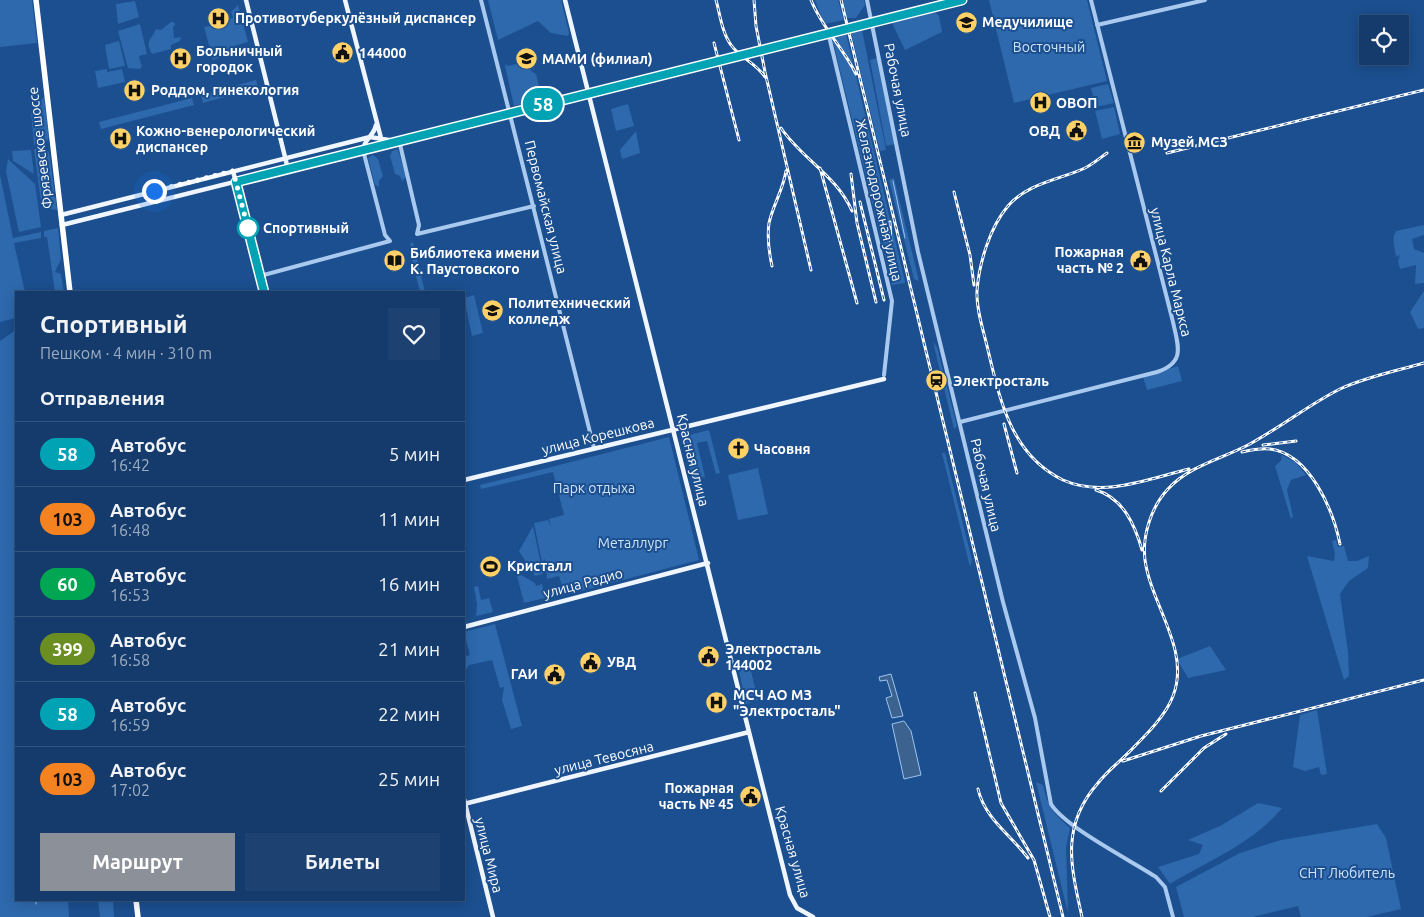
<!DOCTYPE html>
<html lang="ru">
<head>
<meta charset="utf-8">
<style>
	body { margin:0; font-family:Ubuntu,sans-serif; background:#1d4271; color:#f1f3f6; height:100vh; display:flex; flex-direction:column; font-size:19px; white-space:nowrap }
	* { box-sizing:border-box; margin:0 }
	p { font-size:16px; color:#9dadc1 }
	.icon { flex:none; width:28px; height:28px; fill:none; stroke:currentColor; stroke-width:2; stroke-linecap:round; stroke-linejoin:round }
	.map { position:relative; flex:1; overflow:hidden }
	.details { position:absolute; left:15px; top:291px; width:450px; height:610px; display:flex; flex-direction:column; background:#143b6b; border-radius:0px; box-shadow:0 2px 12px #0003,0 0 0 1px #33557e }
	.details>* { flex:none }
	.badge { padding:0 10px; border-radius:16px; font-size:18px; line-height:32px }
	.controls { position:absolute; left:1359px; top:15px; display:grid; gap:10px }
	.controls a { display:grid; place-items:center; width:50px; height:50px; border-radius:0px; background:#143b6b; box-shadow:0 2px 12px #0003,0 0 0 1px #33557e; font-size:25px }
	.you { position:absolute; width:25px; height:25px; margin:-12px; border:4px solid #fff; border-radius:50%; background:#1a73e8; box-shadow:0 0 0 8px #1a73e833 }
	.map>.badge { position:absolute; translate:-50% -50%; box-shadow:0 0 0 2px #fff }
	h2 { padding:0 25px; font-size:19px; line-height:45px }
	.round { display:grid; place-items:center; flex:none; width:52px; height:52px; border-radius:0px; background:#1d4271 }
	.summary { display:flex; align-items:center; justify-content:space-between; height:85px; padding:0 25px }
	h1 { font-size:24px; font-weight:700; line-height:38px }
	.button { display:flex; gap:10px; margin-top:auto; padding:10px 25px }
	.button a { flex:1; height:58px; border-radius:0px; background:#8c9099; color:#fff; font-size:20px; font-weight:700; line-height:58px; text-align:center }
	.button a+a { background:#1d4271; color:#f1f3f6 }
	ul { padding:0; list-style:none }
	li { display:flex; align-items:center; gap:15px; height:65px; padding:0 25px; border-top:1px solid #33557e }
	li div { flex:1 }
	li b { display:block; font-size:19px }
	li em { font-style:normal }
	li .badge { min-width:55px; font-weight:700; text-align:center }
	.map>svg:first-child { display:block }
	.green { fill:#2e69ad }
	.water { fill:#3c6290; stroke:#9cc4f0 }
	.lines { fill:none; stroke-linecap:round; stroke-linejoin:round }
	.stream { stroke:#9cc4f0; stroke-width:1 }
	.minor { stroke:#a9c9ee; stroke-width:4 }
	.major { stroke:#f0f6ff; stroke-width:4.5 }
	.highway { stroke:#fff; stroke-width:5.5 }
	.rail-casing { stroke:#fff; stroke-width:3 }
	.rail { stroke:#1b4f8f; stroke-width:1; stroke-dasharray:4; stroke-linecap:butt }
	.line-casing { stroke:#fff; stroke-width:11 }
	.line { stroke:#00a3b4; stroke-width:8 }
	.walk { stroke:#fff; stroke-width:5; stroke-dasharray:0 9 }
	.stop-dot { fill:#fff; stroke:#00a3b4; stroke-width:2.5 }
	.labels { text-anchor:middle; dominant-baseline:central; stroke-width:4; stroke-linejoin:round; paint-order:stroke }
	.poi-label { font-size:14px; font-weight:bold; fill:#fff; stroke:#1b4f8f; text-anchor:start }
	.park-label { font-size:14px; fill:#cfe3fa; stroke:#1b4f8f }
	.street-label { font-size:14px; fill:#fff; stroke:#1b4f8f }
	.stop-label { font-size:14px; font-weight:bold; fill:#fff; stroke:#1b4f8f; text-anchor:start }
</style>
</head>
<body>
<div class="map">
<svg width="1424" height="917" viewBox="0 0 1424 917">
	<rect width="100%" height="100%" fill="#1b4f8f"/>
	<!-- green -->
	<path class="green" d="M0 0H32L37 43 0 47Z
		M488 0H561L569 33 568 36 551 33 538 21 498 40Z
		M815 0H838L844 20 824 24Z
		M842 0H864L865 5 856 18H846Z
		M989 0H1087L1107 81 1014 103Z
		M135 1 139 17 118 24 116 4Z
		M238 5 248 42 234 46 235 52 213 60 204 27 227 23V19L233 18 231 12Z
		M935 12 939 16 942 32 905 50 892 23Z
		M171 22H174L175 25 173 27 174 38 181 37 180 41 171 45V49L152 54C144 40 152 40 156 29L161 30Z
		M140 24 147 54 139 56 141 65 143 64 140 69 128 68 118 31Z
		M862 30 886 150 880 151 851 33Z
		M846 34 905 282V283L892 285 832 37Z
		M119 41 125 66 109 69 105 45Z
		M877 58 895 144 886 146 870 60Z
		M527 62 534 67 530 70 536 74 540 90 556 89 557 94 514 106 505 66 506 63 507 66Z
		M107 69V72L122 69 125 82 98 88 95 71Z
		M256 80 258 88 203 103 201 95Z
		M1108 84 1114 103 1096 107 1091 88Z
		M44 97 49 138 45 143 34 145 31 111Z
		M192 98 194 105 101 129 99 122Z
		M628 104 634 126 616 131 611 109Z
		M1114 107 1120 134 1102 139 1095 111Z
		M636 131 640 153 622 159 620 150Z
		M43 148 49 152 57 210 51 209 41 202 34 149Z
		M398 149 406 177 402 181 400 176 395 174 390 156 392 151Z
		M31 150 34 174 13 161 12 151Z
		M373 155 378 159 383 176 379 181V187L375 185 368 158Z
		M8 159 35 184 41 227 19 232 6 171Z
		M0 175 13 238 41 232V238L14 243 25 292H16V318L0 322Z
		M894 178 919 281 914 279 889 180Z
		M1424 225V235L1412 239 1414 249 1424 253V283L1415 284 1416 265 1400 269 1398 261 1400 255 1396 257C1395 247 1391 240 1396 231Z
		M58 228 61 259 55 272 61 274 64 292H55L47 237H44V231Z
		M413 242 425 292H420L410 251 412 250 410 244Z
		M1424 291V328L1418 329 1410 312Z
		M474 295 483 333 472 336 464 298Z
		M16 330V900H68L69 917H0V341Z
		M933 342 937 347 957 426 954 429Z
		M1178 366 1182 381 1147 390 1143 377Z
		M709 430 720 473 716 474 707 441 697 443 705 477 691 480 681 437Z
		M669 437 699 560 569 594 568 589H563L559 576 547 579 545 559 542 562 534 523 548 520 551 527 549 519 564 515 553 472 481 489 480 485Z
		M942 453H945L972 560 970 567Z
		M1282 455 1295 462 1306 475 1291 480 1287 490 1293 516 1291 519 1275 466 1281 461Z
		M758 468 768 514 738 520 728 475Z
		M533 526 543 574 535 576 519 551Z
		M1336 540 1338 547 1344 546 1348 561H1357L1369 556 1368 568 1349 581 1340 594 1348 652 1349 676 1344 680 1307 556 1334 561 1335 554 1332 541Z
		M516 572 535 583 536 586 542 584 545 598 524 603Z
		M478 586 481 600 489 598 493 612 476 616 477 604 474 587Z
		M495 624 522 726 511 729 502 700 504 687 500 688 492 660 469 665 464 672V657L470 655 464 632Z
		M1210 646 1226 670 1188 678 1177 659Z
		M749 663 758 700 746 704 738 666Z
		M1317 710 1327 774 1321 775 1319 767 1305 771 1293 767 1300 715Z
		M1036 782 1043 785C1048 807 1053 813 1070 828L1066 847 1068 913Z
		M1258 803 1282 808C1254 843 1208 861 1170 884L1158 867 1199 854 1203 845 1188 840 1222 825Z
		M1377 824 1386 838 1401 909 1367 917H1301L1298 906 1253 917H1184L1176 887 1240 853 1281 840Z
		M98 900H113L114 917H100Z"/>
	<!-- water -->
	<path class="water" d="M891 674 903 716 892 718 886 698 892 696 887 680 880 681 879 677Z
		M904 721 911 731 921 775 904 779 892 724Z"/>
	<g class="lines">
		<!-- stream -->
		<path class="stream" d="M893 181 905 238
			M36 900V904"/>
		<!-- minor -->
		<path class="minor" d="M481 0 594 448
			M867 0 918 252 1003 602 1035 718 1051 804C1065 827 1130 860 1156 877L1165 887 1173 917
			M1097 25 1205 0
			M828 32 892 301 884 375
			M399 140 419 225 417 234 534 206
			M260 276 390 241 385 235 363 150
			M960 422 1157 372C1186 362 1178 346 1173 322L1091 0"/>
		<!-- major -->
		<path class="major" d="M246 0 288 169
			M345 0 381 138V143L377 147
			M565 0 790 895 797 908 813 917
			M363 150C364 139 374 136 376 125
			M233 171 264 292
			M61 215 370 137 395 141
			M62 225 961 0
			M464 480 884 379
			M464 627 708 563
			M464 799 493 917
			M464 804 749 732"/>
		<!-- highway -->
		<path class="highway" d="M36 0 70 292
			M136 900 138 917"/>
		<defs>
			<path id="rail" d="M716 0C720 14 722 33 731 45 740 58 756 63 765 77
				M754 0 756 26 765 72 811 270
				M811 0C822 28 843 47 856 74
				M841 0 1063 917
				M714 43 739 140
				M781 128C802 159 837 176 852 211
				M1107 153C1100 158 1093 164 1085 168 1059 180 1028 183 1008 206 990 227 979 263 977 291 976 310 984 332 988 350 1000 400 1011 455 1063 480 1103 498 1148 479 1189 469
				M1167 153 1424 90
				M820 168 857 303
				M851 174 857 223 876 302
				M954 192 970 255 974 285
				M860 202 884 300
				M890 222 892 272
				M772 266C769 252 767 237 769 223 773 205 783 190 786 171
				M1004 424 1017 473
				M1263 445 1296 441
				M1242 452C1251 450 1261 448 1270 449 1310 454 1333 510 1340 544
				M1096 490C1123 498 1135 525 1142 550
				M975 693 1001 803 1034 860 1050 917
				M1123 761 1201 736 1424 680
				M978 789C985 819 1011 835 1028 858
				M1161 791 1204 748 1226 734
				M1082 917C1071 867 1060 826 1098 783 1108 770 1122 760 1133 748 1147 734 1166 715 1173 696 1191 650 1151 605 1145 560 1142 536 1151 507 1168 489 1189 466 1221 459 1248 445 1280 428 1308 405 1340 389 1366 377 1396 371 1424 363"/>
		</defs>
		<!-- rail casing -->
		<use href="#rail" class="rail-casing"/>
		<!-- rail -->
		<use href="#rail" class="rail"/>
	</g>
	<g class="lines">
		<defs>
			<path id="line" d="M264 292 236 182 962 0"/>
		</defs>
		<!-- line casing -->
		<use href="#line" class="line-casing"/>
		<!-- line -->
		<use href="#line" class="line"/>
		<!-- walk -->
		<path class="walk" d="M154 191 233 171 248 228"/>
	</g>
	<!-- icons -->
	<defs>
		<symbol id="hospital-disc" viewBox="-11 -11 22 22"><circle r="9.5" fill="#ffd166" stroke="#1b4f8f"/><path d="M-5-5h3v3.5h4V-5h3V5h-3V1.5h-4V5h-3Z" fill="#111"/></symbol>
		<symbol id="university-disc" viewBox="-11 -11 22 22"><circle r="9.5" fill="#ffd166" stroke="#1b4f8f"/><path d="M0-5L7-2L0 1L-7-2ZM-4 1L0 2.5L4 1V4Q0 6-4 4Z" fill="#111"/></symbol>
		<symbol id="civic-disc" viewBox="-11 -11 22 22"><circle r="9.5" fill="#ffd166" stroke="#1b4f8f"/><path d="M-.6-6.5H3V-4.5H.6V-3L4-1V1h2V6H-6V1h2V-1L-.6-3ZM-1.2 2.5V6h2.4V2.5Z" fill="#111"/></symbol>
		<symbol id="museum-disc" viewBox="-11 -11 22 22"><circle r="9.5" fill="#ffd166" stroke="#1b4f8f"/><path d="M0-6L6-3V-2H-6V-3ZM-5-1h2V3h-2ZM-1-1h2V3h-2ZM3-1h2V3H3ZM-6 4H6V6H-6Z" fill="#111"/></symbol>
		<symbol id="library-disc" viewBox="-11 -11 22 22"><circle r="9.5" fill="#ffd166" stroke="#1b4f8f"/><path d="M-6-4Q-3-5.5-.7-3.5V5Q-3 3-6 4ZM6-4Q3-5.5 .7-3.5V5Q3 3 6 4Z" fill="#111"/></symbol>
		<symbol id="station-disc" viewBox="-11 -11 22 22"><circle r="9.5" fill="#ffd166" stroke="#1b4f8f"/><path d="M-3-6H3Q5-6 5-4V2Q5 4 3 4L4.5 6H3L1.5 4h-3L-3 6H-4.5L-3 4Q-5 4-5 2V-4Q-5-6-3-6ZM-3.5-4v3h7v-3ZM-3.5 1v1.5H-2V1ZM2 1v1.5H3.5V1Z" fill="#111"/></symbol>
		<symbol id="church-disc" viewBox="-11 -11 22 22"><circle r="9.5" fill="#ffd166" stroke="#1b4f8f"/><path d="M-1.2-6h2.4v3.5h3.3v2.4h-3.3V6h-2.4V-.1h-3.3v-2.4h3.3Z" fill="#111"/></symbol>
		<symbol id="stadium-disc" viewBox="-11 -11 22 22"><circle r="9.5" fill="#ffd166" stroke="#1b4f8f"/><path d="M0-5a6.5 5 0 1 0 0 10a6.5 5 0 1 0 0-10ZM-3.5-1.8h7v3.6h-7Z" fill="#111"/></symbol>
	</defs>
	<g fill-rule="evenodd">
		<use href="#hospital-disc" x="206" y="6" width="25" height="25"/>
		<use href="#university-disc" x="954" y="10" width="25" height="25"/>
		<use href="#civic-disc" x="330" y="40" width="25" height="25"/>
		<use href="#hospital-disc" x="168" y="46" width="25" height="25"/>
		<use href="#university-disc" x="514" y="46" width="25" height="25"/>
		<use href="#hospital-disc" x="122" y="78" width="25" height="25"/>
		<use href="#hospital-disc" x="1028" y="90" width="25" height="25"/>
		<use href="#civic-disc" x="1064" y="118" width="25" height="25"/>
		<use href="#hospital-disc" x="108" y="126" width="25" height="25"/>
		<use href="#museum-disc" x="1122" y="130" width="25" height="25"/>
		<use href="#civic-disc" x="1128" y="248" width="25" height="25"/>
		<use href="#library-disc" x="382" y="248" width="25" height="25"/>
		<use href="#university-disc" x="480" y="298" width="25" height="25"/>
		<use href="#station-disc" x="924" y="368" width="25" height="25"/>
		<use href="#church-disc" x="726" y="436" width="25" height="25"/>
		<use href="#stadium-disc" x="478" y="554" width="25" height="25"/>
		<use href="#civic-disc" x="696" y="644" width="25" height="25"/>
		<use href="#civic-disc" x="578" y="650" width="25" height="25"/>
		<use href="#civic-disc" x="542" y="662" width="25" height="25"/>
		<use href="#hospital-disc" x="704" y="690" width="25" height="25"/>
		<use href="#civic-disc" x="738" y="784" width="25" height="25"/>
	</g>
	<!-- markers -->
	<circle class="stop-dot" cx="248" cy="228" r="10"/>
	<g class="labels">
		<!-- poi labels -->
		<g class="poi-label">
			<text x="235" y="18">Противотуберкулёзный диспансер</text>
			<text x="982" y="22">Медучилище</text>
			<text x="196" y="51">Больничный<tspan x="196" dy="16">городок</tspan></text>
			<text x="359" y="53">144000</text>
			<text x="542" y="59">МАМИ (филиал)</text>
			<text x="151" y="90">Роддом, гинекология</text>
			<text x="1056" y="103">ОВОП</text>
			<text x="136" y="131">Кожно-венерологический<tspan x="136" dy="16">диспансер</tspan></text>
			<text x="1060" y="131" text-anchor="end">ОВД</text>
			<text x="1151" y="142">Музей МСЗ</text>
			<text x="1124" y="252" text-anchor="end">Пожарная<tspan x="1124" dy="16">часть № 2</tspan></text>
			<text x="410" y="253">Библиотека имени<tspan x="410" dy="16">К. Паустовского</tspan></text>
			<text x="508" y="303">Политехнический<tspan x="508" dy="16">колледж</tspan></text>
			<text x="953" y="381">Электросталь</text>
			<text x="754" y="449">Часовня</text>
			<text x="507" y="566">Кристалл</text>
			<text x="725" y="649">Электросталь<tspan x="725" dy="16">144002</tspan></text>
			<text x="607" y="662">УВД</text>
			<text x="538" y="674" text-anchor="end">ГАИ</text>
			<text x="733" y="695">МСЧ АО МЗ<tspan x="733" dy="16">"Электросталь"</tspan></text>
			<text x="734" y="788" text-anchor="end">Пожарная<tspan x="734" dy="16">часть № 45</tspan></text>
		</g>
		<!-- park labels -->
		<g class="park-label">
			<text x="1049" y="47">Восточный</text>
			<text x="594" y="488">Парк отдыха</text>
			<text x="633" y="543">Металлург</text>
			<text x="1347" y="873">СНТ Любитель</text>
		</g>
		<!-- street labels -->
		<g class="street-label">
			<text transform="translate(898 90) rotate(79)">Рабочая улица</text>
			<text transform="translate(40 148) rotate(-97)">Фрязевское шоссе</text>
			<text transform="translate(879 200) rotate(77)">Железнодорожная улица</text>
			<text transform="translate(546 207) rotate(76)">Первомайская улица</text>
			<text transform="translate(1171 272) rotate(76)">улица Карла Маркса</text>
			<text transform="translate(598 436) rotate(-14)">улица Корешкова</text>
			<text transform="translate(693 460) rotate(76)">Красная улица</text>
			<text transform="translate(986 485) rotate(77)">Рабочая улица</text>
			<text transform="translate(583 583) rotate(-15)">улица Радио</text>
			<text transform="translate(604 758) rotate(-14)">улица Тевосяна</text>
			<text transform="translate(793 852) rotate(74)">Красная улица</text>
			<text transform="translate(489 855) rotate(76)">улица Мира</text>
		</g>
		<!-- stop labels -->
		<g class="stop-label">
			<text x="263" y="228">Спортивный</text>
		</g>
	</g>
</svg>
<div class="controls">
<a><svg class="icon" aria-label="locate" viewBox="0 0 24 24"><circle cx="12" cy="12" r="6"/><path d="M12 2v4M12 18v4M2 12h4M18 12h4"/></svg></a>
</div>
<div class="you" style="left:154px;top:191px"></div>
<b class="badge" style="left:543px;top:104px;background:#00a3b4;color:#fff">58</b>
<section class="details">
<div class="summary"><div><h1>Спортивный</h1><p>Пешком · 4 мин · 310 m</p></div><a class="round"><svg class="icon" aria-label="heart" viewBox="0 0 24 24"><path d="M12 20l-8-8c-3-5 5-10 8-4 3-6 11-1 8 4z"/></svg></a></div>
<h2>Отправления</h2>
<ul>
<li><span class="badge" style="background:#00a3b4;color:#fff">58</span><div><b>Автобус</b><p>16:42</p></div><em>5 мин</em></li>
<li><span class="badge" style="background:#f58220;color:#111">103</span><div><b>Автобус</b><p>16:48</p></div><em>11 мин</em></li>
<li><span class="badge" style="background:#00a651;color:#fff">60</span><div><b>Автобус</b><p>16:53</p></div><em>16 мин</em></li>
<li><span class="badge" style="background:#6b8e23;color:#fff">399</span><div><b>Автобус</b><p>16:58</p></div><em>21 мин</em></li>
<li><span class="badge" style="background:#00a3b4;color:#fff">58</span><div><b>Автобус</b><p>16:59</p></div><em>22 мин</em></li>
<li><span class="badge" style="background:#f58220;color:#111">103</span><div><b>Автобус</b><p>17:02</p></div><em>25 мин</em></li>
</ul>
<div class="button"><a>Маршрут</a><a>Билеты</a></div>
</section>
</div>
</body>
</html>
